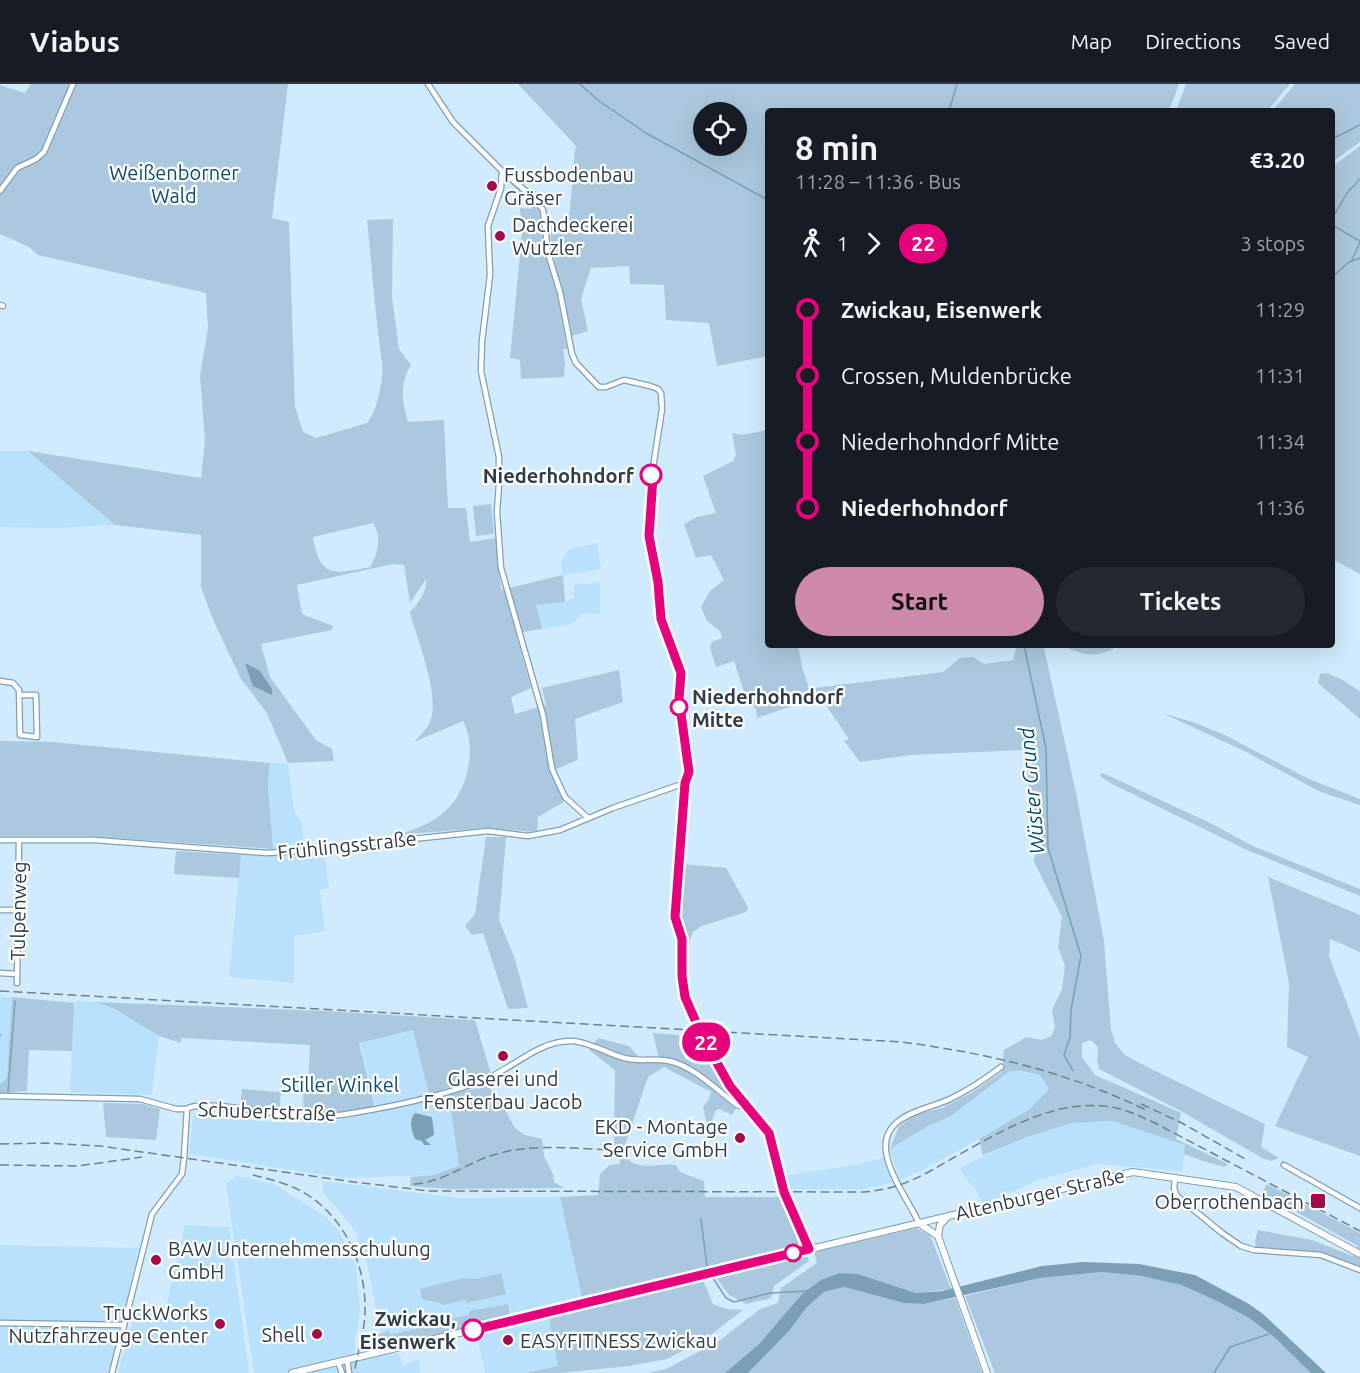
<!DOCTYPE html>
<html lang="en">
<head>
<meta charset="utf-8">
<style>
	body { margin:0; font-family:Ubuntu,sans-serif; background:#242831; color:#f1f3f6; height:100vh; display:flex; flex-direction:column; font-size:22px; white-space:nowrap }
	* { box-sizing:border-box; margin:0 }
	p { font-size:20px; color:#9ea1a6 }
	.icon { flex:none; width:33px; height:33px; fill:none; stroke:currentColor; stroke-width:2; stroke-linecap:round; stroke-linejoin:round }
	.map { position:relative; flex:1; overflow:hidden }
	.drawer { position:absolute; left:765px; top:24px; width:570px; height:540px; display:flex; flex-direction:column; background:#171b24; border-radius:6px; box-shadow:0 6px 24px #0002 }
	.drawer>* { flex:none }
	.badge { padding:0 12px; border-radius:20px; font-size:21px; line-height:39px }
	.fabs { position:absolute; left:693px; top:18px; display:grid; gap:12px }
	.fabs a { display:grid; place-items:center; width:54px; height:54px; border-radius:50%; background:#171b24; box-shadow:0 6px 24px #0002; font-size:30px }
	.map>.badge { position:absolute; translate:-50% -50%; box-shadow:0 0 0 3px #fff }
	.legs { display:flex; align-items:center; gap:9px; height:66px; padding:0 30px; font-size:20px }
	.legs p { margin-inline-start:auto }
	.overview { display:flex; align-items:center; justify-content:space-between; height:102px; padding:0 30px }
	h1 { font-size:33px; font-weight:700; line-height:45px }
	.button { display:flex; gap:12px; margin-top:auto; padding:12px 30px }
	.button a { flex:1; height:69px; border-radius:36px; background:#cd8aa8; color:#111; font-size:24px; font-weight:700; line-height:69px; text-align:center }
	.button a+a { background:#242831; color:#f1f3f6 }
	ul { padding:0 30px; list-style:none }
	li { display:flex; align-items:center; gap:21px; height:66px; font-size:22px }
	li i { display:grid; place-items:center; width:9px; height:100%; margin:0 8px; background:currentColor }
	li i::after { content:''; width:15px; height:15px; margin:-8px; border:4px solid; border-radius:50%; background:#171b24 }
	li p { margin-inline-start:auto }
	li:first-child i { background:linear-gradient(#0000 50%,currentColor 0) }
	li:last-child i { background:linear-gradient(currentColor 50%,#0000 0) }
	header { display:flex; align-items:center; gap:36px; box-sizing:border-box; height:84px; padding:0 30px; background:#171b24; border-bottom:2px solid #363941 }
	header strong { font-size:28px }
	nav { display:flex; gap:33px; margin-inline-start:auto; font-size:21px }
	.map>svg:first-child { display:block }
	.built { fill:#b9e1fc }
	.green { fill:#abc9de; fill-rule:evenodd }
	.water { fill:#7c9fb6 }
	.lines { fill:none; stroke-linecap:round; stroke-linejoin:round }
	.stream { stroke:#7c9fb6; stroke-width:1.5 }
	.minor-casing { stroke:#809fb4; stroke-width:7 }
	.tertiary-casing { stroke:#809fb4; stroke-width:8 }
	.minor { stroke:#fff; stroke-width:4.5 }
	.tertiary { stroke:#fff; stroke-width:6 }
	.rail { stroke:#6e818d; stroke-width:1.5; stroke-dasharray:9 4.5; stroke-linecap:butt }
	.line-1-casing { stroke:#fff; stroke-width:14 }
	.line-1 { stroke:#e6007e; stroke-width:9 }
	.poi-dot { fill:#a20a48; stroke:#fff; stroke-width:2 }
	.stop-1-dot { fill:#fff; stroke:#e6007e; stroke-width:3 }
	.labels { text-anchor:middle; dominant-baseline:central; stroke-width:4.5; stroke-linejoin:round; paint-order:stroke }
	.park-label { font-size:20px; fill:#0c4c6d; stroke:#fff }
	.poi-label { font-size:20px; fill:#313e47; stroke:#fff; text-anchor:start }
	.stop-label { font-size:20px; font-weight:bold; fill:#313e47; stroke:#fff; text-anchor:end }
	.street-label { font-size:20px; fill:#313e47; stroke:#fff }
	.water-label { font-size:21px; font-style:italic; fill:#0a4b6c; stroke:#fff }
</style>
</head>
<body>
<header>
<strong>Viabus</strong>
<nav><a>Map</a><a>Directions</a><a>Saved</a></nav>
</header>
<div class="map">
<svg width="1360" height="1289" viewBox="0 0 1360 1289">
	<rect width="100%" height="100%" fill="#d0ebfd"/>
	<!-- built -->
	<path class="built" d="M0 367H28L115 441 56 444 0 443Z
		M597 459 601 485 563 491 561 480 567 468 574 464Z
		M600 498V530L583 529 572 540 542 545 535 521 565 518 574 514V501Z
		M270 679H288L294 726 302 739 304 759 296 760 295 763 273 765 268 700Z
		M324 768 329 804 320 806 325 847 294 852V899L229 893 241 771 282 772Z
		M0 913H12L7 994 3 999H0Z
		M78 917 96 918 115 925 159 952 152 1011 70 1008 74 919Z
		M414 946 429 1010 376 1022 360 959Z
		M1010 987 1040 991 1049 1005 1030 1025 961 1065 921 1087 899 1095 890 1065 928 1042 951 1032Z
		M449 1010 460 1082 434 1091 344 1094 189 1070 193 1029 285 1039 340 1036Z
		M1112 1037 1186 1061 1182 1087 1098 1080 1038 1096 995 1116 983 1120 974 1103 965 1094 960 1084 1007 1060 1072 1039Z
		M884 1073 894 1098 863 1105H787L783 1092 861 1080Z
		M237 1092 274 1100 325 1132 339 1147 356 1182 360 1227 354 1267 364 1275 399 1269 403 1281 418 1275 421 1289H254L226 1100Z
		M322 1097 458 1114 560 1113 583 1216 548 1224 559 1282 526 1289H485L475 1242 515 1233 514 1228 383 1257 367 1180 355 1147 339 1126 323 1109Z
		M185 1141 229 1143 249 1289H118L136 1224H166Z
		M0 1161 139 1164 109 1289H0Z"/>
	<!-- green -->
	<path class="green" d="M31 0H288L272 134 289 138 295 323 303 348 316 354 367 339C377 329 384 293 382 278 375 231 372 183 367 136L393 135 392 213 399 265 411 281C399 301 402 317 408 338L444 336 448 424H466L470 458 496 454 501 506 563 491 565 518 536 521 542 545 516 549 531 604 511 613 515 630 546 621 542 604 619 586 623 618 575 635 578 676 556 685 564 718 538 733 537 748 484 744 395 751C436 742 463 721 469 678 471 662 470 651 463 637L414 658C422 650 430 642 432 631 437 604 417 555 410 528 419 518 427 509 426 495L410 519 404 481 393 480 297 501 302 530 333 542 332 546 261 560 270 593 316 656 332 665 334 677 288 679 267 629 241 595 214 538 201 503V451L115 441 28 367 201 394 205 356 200 292 208 244 206 209 38 171 29 163 0 150V1L25 9ZM373 439C382 452 378 471 370 483 334 490 320 495 313 453Z
		M518 0H1179L1169 27H768V272L717 282 709 239 666 236 664 201 630 200 629 182 591 184 581 215 588 247 572 252 553 171 548 130 556 141 563 144 570 126 575 65 577 63ZM736 28V62H704V28Z
		M1186 0H1290L1267 27H1176Z
		M1295 0H1360V58L1332 78V27H1272Z
		M1360 62V490L1332 475V83Z
		M510 99 527 110 538 122 542 133 546 171 556 205 567 265H563L565 280 564 293 521 295 520 276 510 274 522 150 520 124 532 125 524 112Z
		M768 346V561H798L802 583 812 613 809 616 757 634 756 625 746 614 734 577 716 583 710 563 712 558 722 554 721 548 707 537 701 523 710 507 724 496 711 471 696 474 684 440 697 433 716 429 703 392 733 377 736 371 732 349 742 351Z
		M491 420 494 450 476 452 473 422Z
		M1017 561H1043L1046 573 1076 709 1104 857 1111 945 1115 959 1125 971 1151 985 1265 1040 1261 1063 1279 1074 1272 1077 1264 1075 1179 1026 1099 985 1097 975 1098 963 1091 956 1082 959V973L1095 991 1177 1027 1181 1029 1176 1055 1228 1080 1225 1083 1203 1077 1184 1070 1185 1061 1112 1037 1072 1039 1024 1054 983 1071 979 1055 1030 1025 1049 1005 1040 991 1021 987H1010L951 1032 928 1042 890 1065 899 1042 913 1031 942 1024 971 1009 1002 988 1004 966 1026 953 1042 956 1051 952 1055 943 1052 926 1062 905 1065 882 1058 863 1062 833 1034 778 1036 744 1029 708 1025 666 911 671 860 678 844 657 849 655 814 604 943 588 960 574 973 573 984 580 1013 576Z
		M1054 561H1113V565C1084 578 1081 565 1054 561Z
		M1327 589 1341 595 1360 607V635L1318 599 1320 590Z
		M1162 629 1193 638 1225 651 1307 694 1360 715V721L1321 708 1242 666Z
		M0 657 52 658 270 679 268 700 273 765 87 752H0Z
		M1103 689 1210 739 1253 762 1360 805V812L1249 767 1114 701 1101 693 1100 690Z
		M486 753H506L499 836 515 875 528 924 508 925 483 849 472 851 465 842 475 830Z
		M176 767 241 771 239 794 174 790Z
		M683 780 726 784 748 823 746 828 702 842 693 848 687 863 680 839Z
		M1268 793 1360 831V868L1330 855 1329 872 1360 954V1072L1275 1042 1308 973 1287 963 1289 899Z
		M12 913 74 919 72 967 29 966 27 1007 0 1009V999H3L7 993Z
		M96 918 325 927 475 936 491 990 429 1010 413 946 359 959 374 1020 372 1024 326 1030H304L303 1009 308 1006 310 961 181 954V959L159 952 115 925Z
		M653 949 678 951 694 965 702 963 739 1019 732 1031 719 1025 716 1026 708 1046 703 1023 709 1015 711 1008 664 983 648 993 625 1061C622 1092 662 1078 676 1081L680 1088 704 1097 705 1113H782L804 1161 582 1213 560 1113 598 1111 600 1090 610 1081 620 1080 619 1069 614 1065 615 986 589 966 598 954 629 962 642 977 659 975Z
		M488 1002 503 1022 515 1044 525 1051 542 1055 544 1072 553 1090 554 1098 564 1104 450 1105 410 1102 411 1093 434 1091 459 1082 449 1010Z
		M242 1005 281 1008 279 1029 240 1024Z
		M103 1019 142 1020 160 1025 156 1056 106 1053Z
		M1267 1100 1360 1149V1186L1331 1173 1311 1168 1256 1163 1255 1156 1258 1146 1312 1156 1353 1172 1358 1162 1262 1109Z
		M916 1144 930 1151 951 1205 916 1209 858 1190 840 1189 802 1210 759 1260 725 1289H647L666 1285 719 1257 760 1225 778 1219 781 1204 817 1179 814 1168Z
		M807 1170 809 1177 774 1202 771 1214 746 1220 729 1211 715 1192Z
		M1102 1188 1142 1192 1182 1200 1219 1218 1249 1234 1274 1253 1311 1289H995L965 1212 1040 1194Z
		M501 1189 506 1210 467 1219 466 1216 443 1221C438 1216 429 1218 422 1215L420 1205 463 1194 477 1195Z
		M704 1193V1199L713 1220 726 1225 743 1226 704 1256 667 1275 629 1282 560 1289H526L558 1282 549 1233Z
		M844 1203 904 1219 924 1220 955 1214 982 1289H748L789 1247 806 1224 824 1208Z
		M508 1220 511 1234 372 1266 370 1259 377 1251 389 1247 390 1251 432 1241V1239L469 1231V1227Z"/>
	<!-- water -->
	<path class="water" d="M245 579 260 587 272 605V611L253 602Z
		M415 1029 432 1033 434 1051 425 1056 431 1061H424L422 1057 415 1055C412 1047 408 1036 415 1029Z
		M1083 1178 1139 1180 1195 1191 1249 1220 1263 1230 1326 1289H1311L1274 1253 1249 1234 1219 1218 1182 1201 1142 1192 1102 1188 1040 1194 924 1220 904 1219 844 1203 824 1208 806 1224 789 1247 748 1289H725L759 1260 802 1210 821 1196 840 1189 858 1190 916 1209 942 1207 1042 1182Z"/>
	<g class="lines">
		<!-- stream -->
		<path class="stream" d="M580 0 599 17 646 49 768 116
			M949 27 957 0
			M1332 55 1360 41
			M1332 135 1347 109 1360 95
			M1332 141 1360 157
			M1352 176 1360 158
			M1332 193 1349 178 1360 174
			M1024 561 1046 665 1048 764 1081 872 1071 926 1070 953 1064 971 1073 987
			M0 951H1
			M8 1008 15 917
			M701 1135 707 1182
			M713 1194 726 1214 734 1218 770 1209 807 1207
			M1214 1289 1230 1263 1269 1250"/>
		<defs>
			<path id="minor" d="M428 0 453 38 502 87 535 115 543 126 548 169 560 208 572 270 576 279 599 303H606L624 296 650 302 658 305 661 309 662 325 654 377 649 452 658 498 661 535 681 589 679 615 689 689 685 699 675 833 682 855V892L685 913 703 954 730 1002 769 1049 784 1108 809 1165
				M502 87 501 104 488 142 490 191 482 257 481 287 499 373V400L497 428 501 484 543 631 552 685 565 713 588 734
				M0 107 17 84 36 75 44 68 73 0
				M0 221 3 222
				M0 597 13 599 19 606 20 651 37 653 36 611H19
				M0 756H94L266 769 300 767 488 747 528 752 560 746 613 724 685 699
				M0 826H16
				M0 889 17 890
				M17 899 19 756
				M0 1012 140 1015 176 1025H187L184 1074 182 1090 152 1130 112 1289
				M187 1025C199 1015 270 1030 290 1031 311 1033 332 1033 353 1029 396 1022 441 1012 481 997 512 986 538 956 572 957 590 958 606 969 624 974 639 978 653 974 669 977 692 981 718 1007 737 1021L746 1024
				M1284 1081 1360 1124
				M1175 1094 1174 1105 1177 1112 1222 1149 1241 1162 1254 1166 1321 1171 1360 1186
				M919 1139C909 1118 893 1097 887 1073 877 1031 924 1027 950 1015 969 1006 985 995 1001 983
				M0 1239 124 1241
				M347 1276 349 1289
				M338 1278 342 1289"/>
			<path id="tertiary" d="M920 1140 938 1152 987 1289
				M938 1152 940 1141 948 1132
				M292 1289 1133 1088 1236 1103 1360 1170"/>
		</defs>
		<!-- minor casing -->
		<use href="#minor" class="minor-casing"/>
		<!-- tertiary casing -->
		<use href="#tertiary" class="tertiary-casing"/>
		<!-- minor -->
		<use href="#minor" class="minor"/>
		<!-- tertiary -->
		<use href="#tertiary" class="tertiary"/>
		<!-- rail -->
		<path class="rail" d="M0 907 902 958C991 970 1064 987 1146 1026
			M1141 1020 1180 1038 1247 1076
			M0 1060 47 1059 100 1062 354 1098 429 1107 864 1108C901 1105 922 1092 953 1074 1002 1047 1057 1012 1116 1024 1130 1027 1142 1033 1155 1039L1360 1147
			M0 1081 78 1082 142 1073
			M253 1091C269 1095 286 1099 301 1107 343 1130 366 1179 365 1226 365 1247 358 1268 354 1289
			M414 1100C445 1098 467 1078 497 1070 533 1059 576 1065 613 1066"/>
	</g>
	<g class="lines">
		<defs>
			<path id="line-1" d="M473 1246 809 1165 784 1108 769 1049 730 1002 703 954 685 913 682 892V855L675 833 685 699 689 688 679 615 681 589 661 535 658 498 649 452 653 393 651 391"/>
		</defs>
		<!-- line-1 casing -->
		<use href="#line-1" class="line-1-casing"/>
		<!-- line-1 -->
		<use href="#line-1" class="line-1"/>
	</g>
	<!-- markers -->
	<g class="poi-dot">
		<circle cx="492" cy="102" r="6"/>
		<circle cx="500" cy="152" r="6"/>
		<circle cx="503" cy="972" r="6"/>
		<circle cx="740" cy="1054" r="6"/>
		<rect x="1310" y="1109" width="16" height="16" rx="3"/>
		<circle cx="156" cy="1176" r="6"/>
		<circle cx="220" cy="1240" r="6"/>
		<circle cx="317" cy="1250" r="6"/>
		<circle cx="508" cy="1256" r="6"/>
	</g>
	<g class="stop-1-dot">
		<circle cx="651" cy="391" r="10"/>
		<circle cx="679" cy="623" r="8"/>
		<circle cx="793" cy="1169" r="8"/>
		<circle cx="473" cy="1246" r="10"/>
	</g>
	<g class="labels">
		<!-- park labels -->
		<g class="park-label">
			<text x="174" y="88">Weißenborner<tspan x="174" dy="23">Wald</tspan></text>
			<text x="340" y="1000">Stiller Winkel</text>
		</g>
		<!-- poi labels -->
		<g class="poi-label">
			<text x="504" y="90">Fussbodenbau<tspan x="504" dy="23">Gräser</tspan></text>
			<text x="512" y="140">Dachdeckerei<tspan x="512" dy="23">Wutzler</tspan></text>
			<text x="503" y="994" text-anchor="middle">Glaserei und<tspan x="503" dy="23">Fensterbau Jacob</tspan></text>
			<text x="728" y="1042" text-anchor="end">EKD - Montage<tspan x="728" dy="23">Service GmbH</tspan></text>
			<text x="1304" y="1117" text-anchor="end">Oberrothenbach</text>
			<text x="168" y="1164">BAW Unternehmensschulung<tspan x="168" dy="23">GmbH</tspan></text>
			<text x="208" y="1228" text-anchor="end">TruckWorks<tspan x="208" dy="23">Nutzfahrzeuge Center</tspan></text>
			<text x="305" y="1250" text-anchor="end">Shell</text>
			<text x="520" y="1256">EASYFITNESS Zwickau</text>
		</g>
		<!-- stop labels -->
		<g class="stop-label">
			<text x="634" y="391">Niederhohndorf</text>
			<text x="692" y="612" text-anchor="start">Niederhohndorf<tspan x="692" dy="23">Mitte</tspan></text>
			<text x="456" y="1234">Zwickau,<tspan x="456" dy="23">Eisenwerk</tspan></text>
		</g>
		<!-- street labels -->
		<g class="street-label">
			<text transform="translate(347 761) rotate(-6)">Frühlingsstraße</text>
			<text transform="translate(18 827) rotate(-89)">Tulpenweg</text>
			<text transform="translate(267 1027) rotate(2)">Schubertstraße</text>
			<text transform="translate(1040 1110) rotate(-13)">Altenburger Straße</text>
		</g>
		<!-- water labels -->
		<g class="water-label">
			<text transform="translate(1031 707) rotate(-95)">Wüster Grund</text>
		</g>
	</g>
</svg>
<div class="fabs">
<a><svg class="icon" aria-label="locate" viewBox="0 0 24 24"><circle cx="12" cy="12" r="6"/><path d="M12 2v4M12 18v4M2 12h4M18 12h4"/></svg></a>
</div>
<b class="badge" style="left:706px;top:958px;background:#e6007e;color:#fff">22</b>
<section class="drawer">
<div class="overview"><div><h1>8 min</h1><p>11:28 – 11:36 · Bus</p></div><b>€3.20</b></div>
<div class="legs"><svg class="icon" aria-label="walk" viewBox="0 0 24 24"><circle cx="13" cy="4" r="2"/><path d="M13 8l-2 6 4 7M11 14l-3 7M7 12l3-4h3l4 4"/></svg>1<svg class="icon" aria-label="forward" viewBox="0 0 24 24"><path d="M9 5l7 7-7 7"/></svg><b class="badge" style="background:#e6007e;color:#fff">22</b><p>3 stops</p></div>
<ul>
<li><i style="color:#e6007e"></i><b>Zwickau, Eisenwerk</b><p>11:29</p></li>
<li><i style="color:#e6007e"></i><span>Crossen, Muldenbrücke</span><p>11:31</p></li>
<li><i style="color:#e6007e"></i><span>Niederhohndorf Mitte</span><p>11:34</p></li>
<li><i style="color:#e6007e"></i><b>Niederhohndorf</b><p>11:36</p></li>
</ul>
<div class="button"><a>Start</a><a>Tickets</a></div>
</section>
</div>
</body>
</html>
